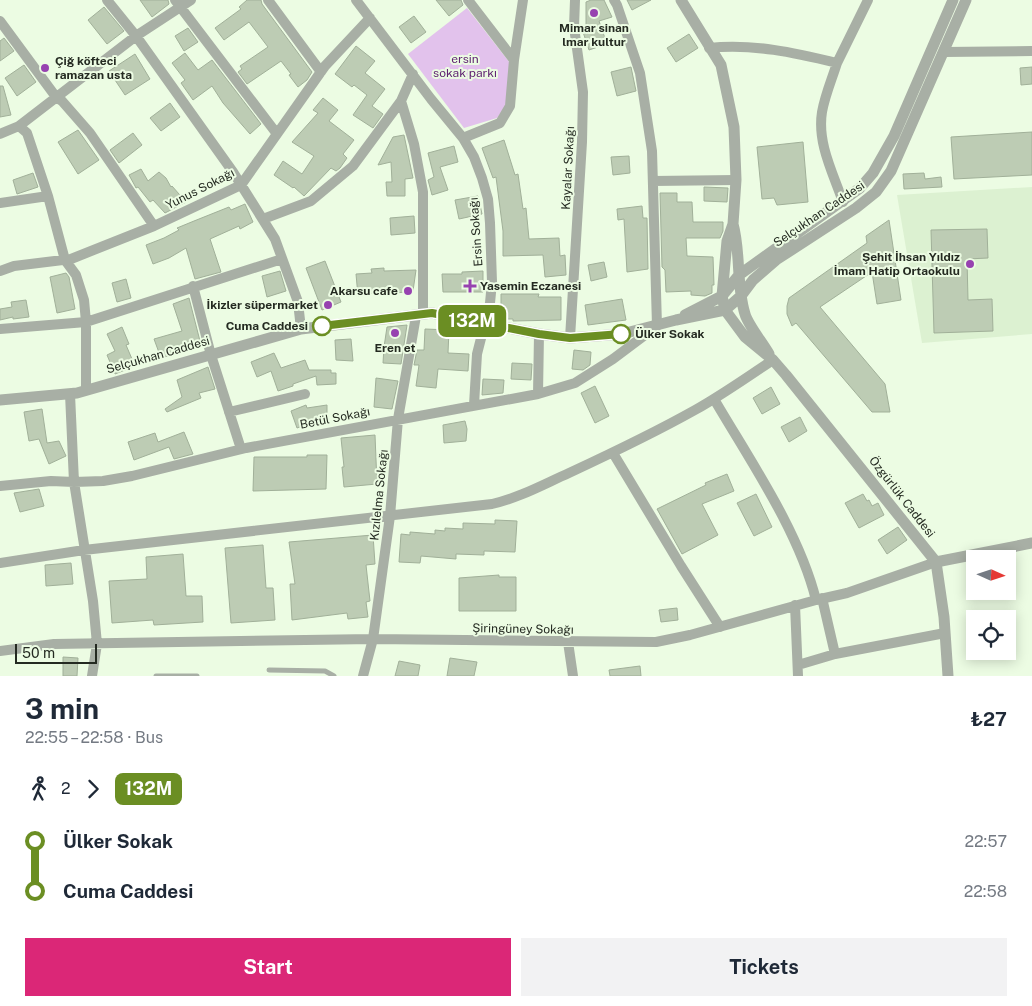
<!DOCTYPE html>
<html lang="en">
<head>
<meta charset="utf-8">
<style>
	body { margin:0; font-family:"Public Sans",sans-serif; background:#f2f2f3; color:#1f2937; height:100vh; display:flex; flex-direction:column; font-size:19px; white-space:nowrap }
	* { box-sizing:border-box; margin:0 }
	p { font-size:16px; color:#747a83 }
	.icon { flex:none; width:28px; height:28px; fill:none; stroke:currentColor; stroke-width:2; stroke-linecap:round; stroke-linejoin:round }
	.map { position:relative; height:676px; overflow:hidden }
	.panel { display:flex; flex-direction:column; background:#fff; flex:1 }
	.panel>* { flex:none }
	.badge { padding:0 10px; border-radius:8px; font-size:18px; line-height:32px }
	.needle { width:32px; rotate:93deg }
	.controls { position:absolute; left:966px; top:550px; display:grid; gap:10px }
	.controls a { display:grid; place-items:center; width:50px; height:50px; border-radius:0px; background:#fff; box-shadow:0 2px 12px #0003; font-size:25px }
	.scale { position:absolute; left:15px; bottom:12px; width:82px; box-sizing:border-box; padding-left:5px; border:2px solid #242a21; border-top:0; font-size:14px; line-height:18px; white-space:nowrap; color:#242a21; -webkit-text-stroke:4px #ecfce3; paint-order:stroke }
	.map>.badge { position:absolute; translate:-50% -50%; box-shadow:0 0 0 2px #fff }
	.legs { display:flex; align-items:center; gap:8px; height:55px; padding:0 25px; font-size:16px }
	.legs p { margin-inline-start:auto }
	.head { display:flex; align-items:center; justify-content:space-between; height:85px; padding:0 25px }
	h1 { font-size:28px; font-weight:700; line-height:38px }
	.action { display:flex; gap:10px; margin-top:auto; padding:10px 25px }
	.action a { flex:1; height:58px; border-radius:0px; background:#db2777; color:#fff; font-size:20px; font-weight:700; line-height:58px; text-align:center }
	.action a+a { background:#f2f2f3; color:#1f2937 }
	ul { padding:0 25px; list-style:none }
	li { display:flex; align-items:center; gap:18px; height:50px; font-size:19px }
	li i { display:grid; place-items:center; width:8px; height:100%; margin:0 6px; background:currentColor }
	li i::after { content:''; width:12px; height:12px; margin:-6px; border:4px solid; border-radius:50%; background:#fff }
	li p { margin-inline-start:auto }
	li:first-child i { background:linear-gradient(#0000 50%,currentColor 0) }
	li:last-child i { background:linear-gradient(currentColor 50%,#0000 0) }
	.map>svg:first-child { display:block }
	.built { fill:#dcf1d1 }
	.green { fill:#e2c2ec }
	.building { fill:#bdccb4; stroke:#a1b099 }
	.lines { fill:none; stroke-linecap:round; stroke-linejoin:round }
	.service { stroke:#a8afa5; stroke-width:5 }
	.minor { stroke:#a8afa5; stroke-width:10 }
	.tertiary { stroke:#a8afa5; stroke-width:11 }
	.line-1-casing { stroke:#fff; stroke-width:11 }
	.line-1 { stroke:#6b8e23; stroke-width:8 }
	.poi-dot { fill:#9742b0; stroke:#ecfce3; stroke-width:2 }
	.stop-1-dot { fill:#fff; stroke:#6b8e23; stroke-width:2.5 }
	.labels { text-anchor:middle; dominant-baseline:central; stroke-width:4; stroke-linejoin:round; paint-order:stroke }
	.poi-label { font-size:12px; font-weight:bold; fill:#242a21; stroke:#ecfce3; text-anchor:end }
	.park-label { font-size:12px; fill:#5f2271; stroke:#ecfce3 }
	.street-label { font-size:12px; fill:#242a21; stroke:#ecfce3 }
	.stop-label { font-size:12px; font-weight:bold; fill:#242a21; stroke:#ecfce3; text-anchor:end }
</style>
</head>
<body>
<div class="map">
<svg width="1032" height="676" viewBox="0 0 1032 676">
	<rect width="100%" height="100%" fill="#ecfce3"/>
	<!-- built -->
	<path class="built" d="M1032 187V334L922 343 897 195Z"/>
	<!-- green -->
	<path class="green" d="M467 8 510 63 506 106 497 118 464 128 408 54Z"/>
	<!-- building -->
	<path class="building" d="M140 0H168L169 4 152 17Z
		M247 0H261L262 4 312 72 307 80 298 87 289 75 291 74 281 61 247 84 238 72 242 69 240 66 268 47 249 22 224 40 215 28 241 9 239 7Z
		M436 0H461L463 5 449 16Z
		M591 0H604L612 17 599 21 607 44 589 50 583 32 586 31V2Z
		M627 0H651L632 10Z
		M104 7 124 31 107 44 88 20Z
		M414 16 426 32 411 43 399 27Z
		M188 28 198 42 184 51 175 36Z
		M689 34 698 48 676 62 667 48Z
		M4 38 14 51 0 61V41Z
		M356 46 375 61 365 73 385 89 372 106 383 114 373 128 353 115 367 95 354 85 352 87 335 74Z
		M185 53 198 70 212 60 261 124 250 134 223 103 212 86 193 100 181 83 185 80 172 63Z
		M135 54 150 79 125 95 109 71Z
		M24 65 36 82 17 96 5 78Z
		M631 67 636 91 617 96 611 72Z
		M1032 67V84L1021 85 1020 68Z
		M0 86H3L11 115 0 117Z
		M323 98 338 110 329 121 354 140 343 154 347 158 340 168 336 171 331 168 304 196 294 187 293 188 274 175 283 161 302 174 314 156 292 142 318 113 313 110Z
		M170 103 180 117 161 131 150 118Z
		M78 130 99 160 78 174 58 142Z
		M1032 132V175L954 179 951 137Z
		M133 133 142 145 119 163 110 150Z
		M404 135 413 178 405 179V196H387L386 182H392L391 162 378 165 393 137Z
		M504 140 515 175 518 174 523 209 526 208 529 239 559 238 560 256 565 255 566 275 545 277 543 255 503 256V231L496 177 493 178 482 148Z
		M803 142 808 202 777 205 774 198 762 199 757 147Z
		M454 146 458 162 440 167 448 190 432 195 428 180 434 177 428 153Z
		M629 156 630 173 613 175 611 157Z
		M141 169 148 181 159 172 166 178 171 187 172 186 186 202 165 213 153 200 150 202 138 187 136 188 135 186 129 175Z
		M33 173 38 187 17 194 13 180Z
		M924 173 925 179 941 177 942 187 904 189 903 174Z
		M704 187 728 188 727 202 704 201Z
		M660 193H677V202H692L693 222H723V231L720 238H686L687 256 713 257 714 285H712V293L705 296 691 295V291L666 292 665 270 662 267Z
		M478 196 482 214 459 219 455 200Z
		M245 204 253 222 240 229 239 226 210 239 221 272 195 279 186 248 169 258 153 264 146 245 164 238 179 230 177 228 194 221 229 207 231 210Z
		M642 206 643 218H647L648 269 627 272 624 219 618 220 617 209Z
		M414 216 415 233 391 235 390 218Z
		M889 220 901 300 877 304 872 272 820 307 885 384 890 412H872L796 323 792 326 787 314V306L789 298 867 243 866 236Z
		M987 229 988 258 967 259 968 300 992 299 993 331 934 333 931 230Z
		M325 261 341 302 322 310 306 268Z
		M604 262 607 277 591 281 588 265Z
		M384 268V271L416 270 413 291 396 293V289L358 296 356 274 372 273 371 269Z
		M280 271 286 291 267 297 262 276Z
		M483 271V292H443L442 274H462V272Z
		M66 273 69 277 75 309 57 313 50 277Z
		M126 279 131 298 117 302 112 283Z
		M501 294H539L538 297H561V320L513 321V319H501Z
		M189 298 201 345 161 358 154 339 182 331 173 304Z
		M622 299 626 320 588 325 585 305Z
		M26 300 29 317 13 319V317L0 320V309L12 307 11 302Z
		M407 325 401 364 383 363 384 347 387 327Z
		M122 327 129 344 126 345 135 366 115 374 107 355 115 351 107 334Z
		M425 329 449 330 448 353 469 354 468 371 438 369 436 388 416 386 419 365H414L417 350H424Z
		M351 339 353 361 336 360 335 340Z
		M574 350 591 352 590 365 583 370 572 369Z
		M274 353 281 368 305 360 309 370H331V373H336V384L317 385 316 376 293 384V386L278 391 271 371 257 377 251 362Z
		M512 363 532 364 531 380 511 379Z
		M208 367 215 389 199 393 201 398 167 412 165 409 182 397 177 380Z
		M376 378 398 381 392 409 374 407Z
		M483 379 504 380 503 393 482 395Z
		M595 386 609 416 595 423 581 393Z
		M771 387 780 404 762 414 753 398Z
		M306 405 307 408 327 405V417L297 428 291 411Z
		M42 409 47 443 59 441 66 456 49 464 39 439 29 441 24 412Z
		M800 417 807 431 789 442 781 427Z
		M465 421 467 429 466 441 444 443 443 425Z
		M184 432 193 454 174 459 169 447 134 460 128 442 155 433 158 442Z
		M375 435 377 484 344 487 342 467H344L341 438Z
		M307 455H327L326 489 253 491 254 457H307Z
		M727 474 734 491 702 504 718 535 682 554 657 509 706 485 705 483Z
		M39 489 44 506 20 512 14 493Z
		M756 494 772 527 754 536 737 503Z
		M863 494 867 501 869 500 872 506 878 503 884 515 859 528 845 503Z
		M495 520 517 521 515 552 484 551V555L456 554V559L421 556 420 563 399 562 401 534 410 535V532L435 534V530L445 531V528L463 529V523L495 524Z
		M898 527 907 540 887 554 878 540Z
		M373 535 375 564 366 565 370 601 366 602 368 617 348 619 347 613 292 620 290 584H295L289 542Z
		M263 545 266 588H273L275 620 231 623 225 548Z
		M183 554 186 596H202L203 622 154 625 153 620 112 623 109 581 147 579 146 557Z
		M71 563 73 584 46 586 45 565Z
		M499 575V577H516V611H459V578Z
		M677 608 678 620 661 622 659 610Z
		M63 657 78 658 77 676H63Z
		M450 658 477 662 474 676H447Z
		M399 661 420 665 418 676H395Z
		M640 666 641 676H610L609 670Z"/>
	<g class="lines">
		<!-- service -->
		<path class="service" d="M269 670 325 671 334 676
			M156 676H197"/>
		<!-- minor -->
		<path class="minor" d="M107 0 136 36 233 172 275 239 298 302 301 329
			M175 0 277 134
			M268 0 321 72
			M356 0 431 99 463 138 474 157 482 178 488 199 490 223 492 282 490 303 477 354 474 405
			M468 0 514 60
			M0 21 56 97 62 101 90 133 154 226
			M709 48C752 43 796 53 837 63L868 0
			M944 52 1032 51
			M837 63C832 79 825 95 822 112 817 143 833 173 843 202
			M401 101 414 144 423 192V314
			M19 126 27 133 48 196 65 260 76 275 84 300 86 322V390
			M0 134 19 126 136 36 191 0
			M463 138 500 123 510 106 514 60 523 0
			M653 181 736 180
			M0 203 48 196
			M263 219 311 201 353 166 401 101 413 74
			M0 271 14 266 71 259 154 226 241 185 325 66 370 18
			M193 286 211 355 241 449
			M0 329 86 322 282 259
			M570 338 582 142 583 92 574 27 575 0
			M70 394 74 482 93 601 97 644 92 676
			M538 394 539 334
			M714 399C749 459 799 531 816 600
			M229 412 305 394
			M613 453 681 566 720 627
			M0 486 51 481 74 482 103 481 132 476 246 448 538 394 575 383 613 359 657 326 652 151 640 73 617 5 614 0
			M0 563 84 550 492 504C521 497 542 485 569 473 612 453 654 433 695 410 722 395 747 377 773 360
			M822 598 835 654
			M795 605 798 676
			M568 642 573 676
			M0 651 54 644 373 639 656 642 690 635 816 600 847 593 936 562
			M798 665 835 654 945 633
			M363 676 373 639 390 516 398 419 416 316"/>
		<!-- tertiary -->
		<path class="tertiary" d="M681 0 721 65 734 127 736 180 733 224 727 241 722 296 725 310 745 337 773 360 786 375 936 562 944 617 948 676
			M733 224C741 253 736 285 745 314 748 325 763 343 769 354
			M685 315 722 296 739 275 860 188 873 173 894 136 953 0
			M0 400 77 393 301 329 432 313 539 334 570 338 622 334 676 320 725 310 741 296 753 280 776 260 856 208 876 192 891 171 966 0
			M936 562 1032 543"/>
	</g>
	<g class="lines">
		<defs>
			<path id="line-1" d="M322 326 432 313 539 334 570 338 621 334"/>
		</defs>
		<!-- line-1 casing -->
		<use href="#line-1" class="line-1-casing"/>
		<!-- line-1 -->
		<use href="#line-1" class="line-1"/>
	</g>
	<!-- markers -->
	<g class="poi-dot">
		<circle cx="594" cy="13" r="5"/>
		<circle cx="45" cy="68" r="5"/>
		<circle cx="970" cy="264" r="5"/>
		<path d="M467.5 278.5h5v5h5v5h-5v5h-5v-5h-5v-5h5z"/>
		<circle cx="408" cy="291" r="5"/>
		<circle cx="328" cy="305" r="5"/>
		<circle cx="395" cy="333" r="5"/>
	</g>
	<g class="stop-1-dot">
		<circle cx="322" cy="326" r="9"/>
		<circle cx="621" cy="334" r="9"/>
	</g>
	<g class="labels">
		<!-- poi labels -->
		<g class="poi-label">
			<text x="594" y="28" text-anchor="middle">Mimar sinan<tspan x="594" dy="14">lmar kultur</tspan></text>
			<text x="55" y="61" text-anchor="start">Çiğ köfteci<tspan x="55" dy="14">ramazan usta</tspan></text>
			<text x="960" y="257">Şehit İhsan Yıldız<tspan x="960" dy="14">İmam Hatip Ortaokulu</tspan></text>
			<text x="480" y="286" text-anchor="start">Yasemin Eczanesi</text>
			<text x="398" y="291">Akarsu cafe</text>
			<text x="318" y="305">İkizler süpermarket</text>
			<text x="395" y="348" text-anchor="middle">Eren et</text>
		</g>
		<!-- park labels -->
		<g class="park-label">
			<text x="465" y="59">ersin<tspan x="465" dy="14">sokak parkı</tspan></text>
		</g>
		<!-- street labels -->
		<g class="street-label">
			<text transform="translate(568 168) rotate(-87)">Kayalar Sokağı</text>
			<text transform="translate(200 189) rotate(-27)">Yunus Sokağı</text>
			<text transform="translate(819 214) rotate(-34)">Selçukhan Caddesi</text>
			<text transform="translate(476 232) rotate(-94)">Ersin Sokağı</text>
			<text transform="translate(158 355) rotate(-16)">Selçukhan Caddesi</text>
			<text transform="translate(335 418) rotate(-11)">Betül Sokağı</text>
			<text transform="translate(379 495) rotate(-84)">Kızılelma Sokağı</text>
			<text transform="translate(902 497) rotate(52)">Özgürlük Caddesi</text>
			<text transform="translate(523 629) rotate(1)">Şiringüney Sokağı</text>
		</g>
		<!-- stop labels -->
		<g class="stop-label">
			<text x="308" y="326">Cuma Caddesi</text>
			<text x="635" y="334" text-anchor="start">Ülker Sokak</text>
		</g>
	</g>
</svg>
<div class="controls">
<a><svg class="needle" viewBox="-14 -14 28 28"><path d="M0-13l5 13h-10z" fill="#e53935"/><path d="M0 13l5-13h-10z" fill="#747a83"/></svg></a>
<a><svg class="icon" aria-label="locate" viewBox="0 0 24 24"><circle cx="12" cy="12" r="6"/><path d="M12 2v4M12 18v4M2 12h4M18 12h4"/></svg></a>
</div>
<div class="scale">50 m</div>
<b class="badge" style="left:472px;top:321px;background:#6b8e23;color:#fff">132M</b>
</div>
<section class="panel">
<div class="head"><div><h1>3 min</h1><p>22:55 – 22:58 · Bus</p></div><b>₺27</b></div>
<div class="legs"><svg class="icon" aria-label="walk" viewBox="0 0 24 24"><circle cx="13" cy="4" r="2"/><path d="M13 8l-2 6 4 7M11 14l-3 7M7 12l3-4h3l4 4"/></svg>2<svg class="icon" aria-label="forward" viewBox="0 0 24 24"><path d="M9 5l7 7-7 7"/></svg><b class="badge" style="background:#6b8e23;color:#fff">132M</b></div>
<ul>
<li><i style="color:#6b8e23"></i><b>Ülker Sokak</b><p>22:57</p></li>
<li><i style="color:#6b8e23"></i><b>Cuma Caddesi</b><p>22:58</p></li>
</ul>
<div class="action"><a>Start</a><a>Tickets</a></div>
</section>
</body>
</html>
